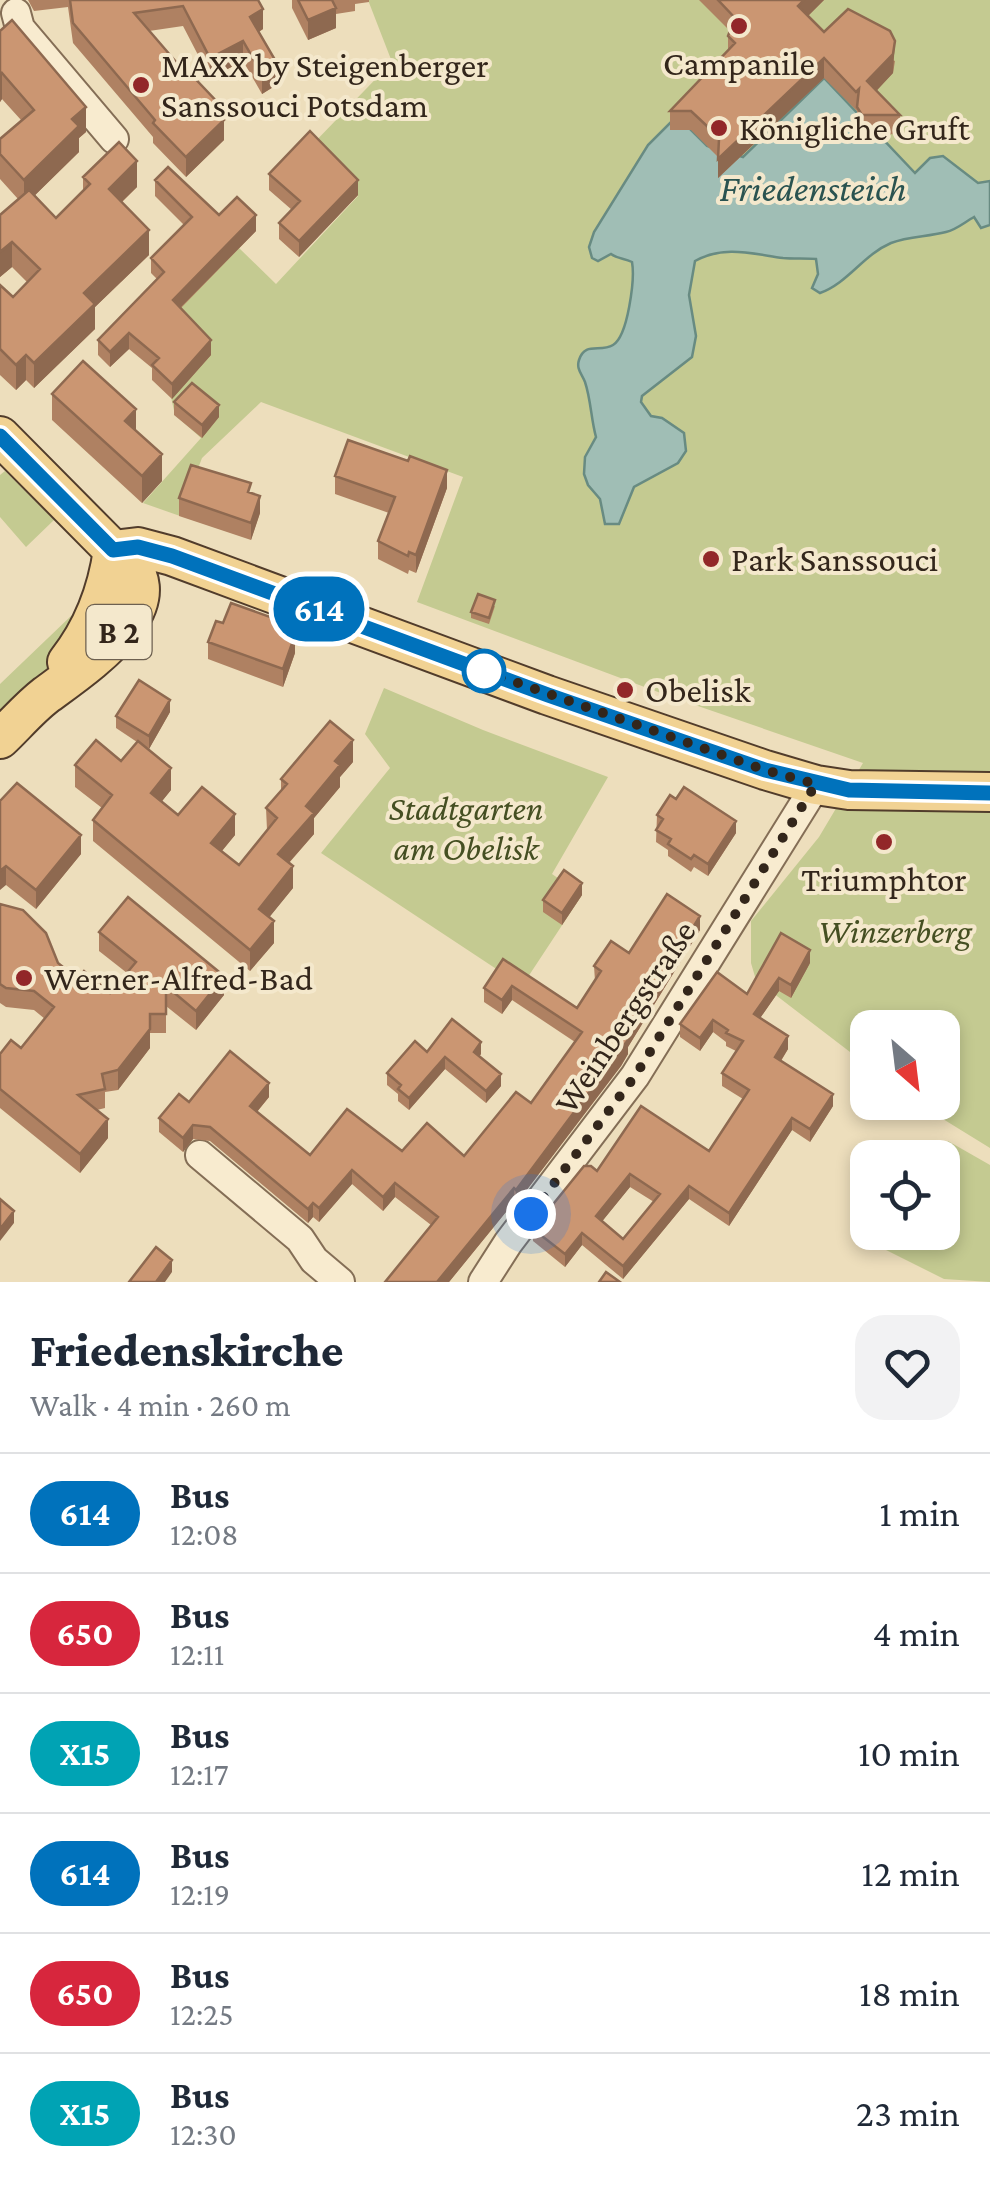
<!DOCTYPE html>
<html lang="en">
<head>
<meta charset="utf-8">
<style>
	body { margin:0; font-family:"Crimson Pro",serif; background:#f2f2f3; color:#1f2937; height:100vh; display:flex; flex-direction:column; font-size:38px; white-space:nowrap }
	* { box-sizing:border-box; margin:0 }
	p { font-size:32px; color:#747a83 }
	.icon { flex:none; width:55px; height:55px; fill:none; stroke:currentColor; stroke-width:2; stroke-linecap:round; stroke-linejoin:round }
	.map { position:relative; height:1282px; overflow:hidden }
	.sheet { display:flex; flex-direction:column; background:#fff; flex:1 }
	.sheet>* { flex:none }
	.badge { padding:0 20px; border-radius:32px; font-size:35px; line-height:65px }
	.needle { width:65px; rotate:152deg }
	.fabs { position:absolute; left:850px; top:1010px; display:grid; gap:20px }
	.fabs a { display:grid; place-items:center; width:110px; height:110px; border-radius:20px; background:#fff; box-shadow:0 5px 15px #0003; font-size:50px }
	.you { position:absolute; width:50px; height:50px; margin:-25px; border:8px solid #fff; border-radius:50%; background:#1a73e8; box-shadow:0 0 0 15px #1a73e833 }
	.map>.badge { position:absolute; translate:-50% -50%; box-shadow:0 0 0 5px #fff }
	.round { display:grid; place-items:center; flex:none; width:105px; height:105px; border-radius:30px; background:#f2f2f3 }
	.headline { display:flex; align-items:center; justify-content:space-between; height:170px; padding:0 30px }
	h1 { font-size:48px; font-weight:800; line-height:75px }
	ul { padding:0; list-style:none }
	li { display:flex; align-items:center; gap:30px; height:120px; padding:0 30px; border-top:2px solid #e0e1e3 }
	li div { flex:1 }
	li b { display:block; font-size:38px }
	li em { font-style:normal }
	li .badge { min-width:110px; font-weight:700; text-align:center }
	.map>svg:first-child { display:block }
	.green { fill:#c4ca91 }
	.water { fill:#a0beb5; stroke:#688b82; stroke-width:2.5 }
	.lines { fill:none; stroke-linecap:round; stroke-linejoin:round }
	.minor-casing { stroke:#846e56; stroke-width:32 }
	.major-casing { stroke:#513c2b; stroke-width:42 }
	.minor { stroke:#f8ebcf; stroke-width:28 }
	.major { stroke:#f1d293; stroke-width:38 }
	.wall { fill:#af8162; fill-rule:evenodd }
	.shaded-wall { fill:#8e6950 }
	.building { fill:#cb9672; stroke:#8e6950; stroke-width:2.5; fill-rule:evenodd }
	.line-casing { stroke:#fff; stroke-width:22 }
	.line { stroke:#0072bc; stroke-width:15 }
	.walk { stroke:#33261b; stroke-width:10; stroke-dasharray:0 18 }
	.poi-dot { fill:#922729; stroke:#f4e8cc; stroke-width:4 }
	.stop-dot { fill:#fff; stroke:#0072bc; stroke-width:5 }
	.labels { text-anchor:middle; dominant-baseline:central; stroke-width:8; stroke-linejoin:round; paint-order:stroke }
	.shield { fill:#f4e8cc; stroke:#6d6050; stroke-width:2.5 }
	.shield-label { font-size:32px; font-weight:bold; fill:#33261b }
	.poi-label { font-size:35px; fill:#33261b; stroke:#f4e8cc; text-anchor:start }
	.park-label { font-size:35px; font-style:italic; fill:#454f22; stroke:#f4e8cc }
	.street-label { font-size:35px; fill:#33261b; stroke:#f4e8cc }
	.water-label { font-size:38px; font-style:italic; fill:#2a5350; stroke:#f4e8cc }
</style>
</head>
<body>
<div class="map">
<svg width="990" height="1282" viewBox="0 0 990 1282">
	<rect width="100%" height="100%" fill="#eddebc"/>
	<!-- green -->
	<path class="green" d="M368 0H990V1148L917 1103 942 1102V1028H868L867 1065 756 980 751 963V921L819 837 863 763 666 695 417 602 463 477 261 402 202 458 180 516 143 503 201 438 175 415 171 397 210 354 172 316 239 248 276 284 358 196 310 147 392 62Z
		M5 471 54 520 26 547 0 517V475Z
		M95 593 79 638 0 717V684Z
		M384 688 483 730 608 777 552 874 582 895 522 986 321 853 390 768 365 734Z
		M948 1141 990 1165V1282L944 1279 870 1242 877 1233 942 1232V1158L935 1157Z"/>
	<!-- water -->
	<path class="water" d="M824 78 860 116 856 124 860 133 868 136 877 133 915 173 930 158 943 156 978 183 990 181V225L981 228 974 217C965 222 956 230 946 232 927 237 909 236 891 243 863 255 848 283 820 293L812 288 818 274 816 259C805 258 794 259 783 258 753 254 724 245 695 261L689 295 696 336 692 357 642 396 641 402 651 416 662 418 684 433 686 451 678 463 634 487 619 524H605L600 499 588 485 584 474 585 457 596 437C591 419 591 400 585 382 582 374 576 369 579 360 585 341 600 353 613 345 628 336 635 279 632 262 624 258 618 259 611 254L598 261 592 258 589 247 594 232 648 145 677 116 707 146 743 157Z"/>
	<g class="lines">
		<defs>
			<path id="minor" d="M16 13 20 28 114 139
				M200 1155 300 1239 314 1260 340 1282
				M483 1282 508 1243 635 1076 816 785"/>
			<path id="major" d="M0 436 113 550C188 598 87 665 46 695 29 708 15 725 0 739
				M113 550 138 547 172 556 547 695 765 770 816 785 849 790 990 792
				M67 662C93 629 107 593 113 550"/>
		</defs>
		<!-- minor casing -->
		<use href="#minor" class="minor-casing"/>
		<!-- major casing -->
		<use href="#major" class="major-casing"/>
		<!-- minor -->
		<use href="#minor" class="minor"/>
		<!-- major -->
		<use href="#major" class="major"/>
	</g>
	<!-- wall -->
	<path class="wall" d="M28 0H258L263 29 259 32 278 84 262 94 243 61 210 78 183 26 149 31 221 116 224 140 186 177 153 143V137L73 43 68 7 34 11Z
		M292 0H369V2L355 4V11L336 14V28L308 40 292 8Z
		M699 0H824L808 16 824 32 895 61 893 73 876 91 900 115V134L862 135 857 127V111L824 78 718 178V157L691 130H670V111L728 50V36L730 31Z
		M0 31 86 132 79 138V152L35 195 56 218 83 192V177L137 187 122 202 149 255 95 307V329L34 388 26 380 16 390 0 375V285L13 297 27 282 12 267 0 277V215L18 199 0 179V139L21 120 2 99 0 102Z
		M269 174 358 195 299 257 279 239V223L292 210 269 190Z
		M155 180 219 215 256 231 181 308 211 355 172 399 152 380V368L129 349 110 367 98 355V340L157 279 151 273V258L184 225 155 196Z
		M52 394 136 431 162 481 142 503 52 420Z
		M174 402 219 417 202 438 174 415Z
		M335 476 447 488 416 573 409 570 408 574 378 559V541L389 513 335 494Z
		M251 493 260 513 251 540 179 516V498Z
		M495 606 489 624 471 618V612Z
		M223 623 287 632 295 653 283 687 208 659V642Z
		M170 712 149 749 143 745 171 790 161 802 178 815 235 835 222 851 239 865 267 830 266 808 281 790V779L353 762 340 777V787L314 818V834L289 863 293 888 269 917 274 943 250 971 93 841V820L102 808 75 787V765L121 761 137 742 116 728V716Z
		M0 801 81 854 36 909 6 885Z
		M657 815 736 833 708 876 694 867 691 872 668 856V850L656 842Z
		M582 895 562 925 543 912V900Z
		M0 904 58 963 78 979 110 993 127 973 99 951V932L224 995 196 1030 166 1006V1033H150V1048L118 1090 105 1092V1108L97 1110 108 1138 80 1173 0 1108V1054L21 1048 45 1019 34 1010 6 1007 0 1003Z
		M700 930 628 1047V1054L621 1066 516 1204 514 1202 449 1282H385L431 1225 395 1197 383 1211 352 1184 319 1222 313 1217 308 1223 210 1141 193 1139 183 1152 159 1132V1118L189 1102 269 1097 257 1112 310 1155 402 1151 464 1156 531 1103 575 1042 512 1000 502 1014 484 1002V988L503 959 577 1008 595 981 594 966 629 953Z
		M810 963 791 998 779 991 760 1018 788 1049 781 1061 833 1106 810 1142 792 1130 729 1226 689 1199 623 1279 582 1245 565 1267 533 1241V1229L597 1171 709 1151 743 1099 722 1086V1073L736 1051 726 1046V1042L713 1032 700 1051 680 1037V1024L747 994ZM630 1187 654 1202 623 1239 602 1221Z
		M427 1052 481 1054 479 1056 501 1086 486 1103 445 1069 409 1110 398 1101V1094L387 1085V1073Z"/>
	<!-- shaded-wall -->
	<path class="shaded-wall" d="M804 0H824L798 26V6Z
		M336 8V28L308 40V20Z
		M263 9V29L250 37V17Z
		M243 41V61L210 78V58Z
		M895 41 893 73 867 101V81Z
		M824 58V78L718 178V159Z
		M278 65V84L262 94V74Z
		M2 73V99L0 102V76Z
		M221 106V123L224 120V140L186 177V157Z
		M86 107V132L79 138V152L24 206V180L72 119Z
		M137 161V187L109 214V189Z
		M358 180V195L299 257V241Z
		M256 215V231L173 315V300Z
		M149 230V255L95 307V329L34 388V363L84 293Z
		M12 242V267L0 277V252Z
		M129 333V349L110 367V352Z
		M211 340V355L172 399V384Z
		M26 355V380L16 390V365Z
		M219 405V417L202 438V425Z
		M136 409V436L125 421Z
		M162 454V481L142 503V476Z
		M447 470V488L416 573V555Z
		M260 496V513L251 540V523Z
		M295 635V653L283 687V669Z
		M170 700V712L149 749V736Z
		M353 740V762L340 777V787L314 818V834L278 875V854L306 806 335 761Z
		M171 768V790L151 815V793Z
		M235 814V835L211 864V843Z
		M736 821V833L708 876V864Z
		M81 835V854L36 909V890Z
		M6 866V885L0 890V871Z
		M293 866V888L259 930V909Z
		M582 883V895L562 925V913Z
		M700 916V930L628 1047V1054L621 1066 516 1204V1190L625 1038Z
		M274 921V943L250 971V950Z
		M810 950V963L791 998V985Z
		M224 976V995L196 1030V1011Z
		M779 978V991L754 1027V1014Z
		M512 986V1000L502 1014V1000Z
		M713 1020V1032L700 1051V1038Z
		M150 1029V1048L118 1090V1070Z
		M788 1036V1049L775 1070V1057Z
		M481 1042V1054L474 1064V1052Z
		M445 1057V1069L409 1110V1098Z
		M501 1074V1086L486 1103V1091Z
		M269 1083V1097L250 1120V1106Z
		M833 1094V1106L810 1142V1129Z
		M792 1118V1130L729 1226V1213Z
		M108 1119V1138L80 1173V1154Z
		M193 1125V1139L183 1152V1138Z
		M352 1170V1184L319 1222V1208Z
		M630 1174V1187L596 1229V1216Z
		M395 1183V1197L383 1211V1197Z
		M689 1186V1199L623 1279V1266Z
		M514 1188V1202L449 1282H437Z
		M313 1203V1217L308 1223V1209Z
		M14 1211V1223L0 1241V1229Z
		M582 1233V1245L565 1267V1254Z
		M172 1260V1272L165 1282H156Z"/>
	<!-- building -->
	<path class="building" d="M70 0H258L263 9 250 17 278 65 262 74 243 41 210 58 183 6 134 13 183 70 185 68 221 106 216 111 224 120 186 157 153 123 155 120 73 23Z
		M298 0H332L336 8 308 20Z
		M718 0H804L798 6 824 32 848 9 890 31 895 41 893 54 867 81 900 115H862L857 107 859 89 856 92 824 58 718 159 719 139 708 127 691 111H670L735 43 728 36 735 18Z
		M12 20 86 107 72 119 79 126 24 180 0 154V139L34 110 2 73 0 76V31Z
		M310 131 358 180 299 241 279 223 300 201 269 174Z
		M119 142 137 161 109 189 149 230 84 293 95 304 34 363 26 355 16 365 0 349V285L13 297 40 269 12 242 0 252V215L29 190 56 218 90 184 83 177Z
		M168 167 219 215 237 197 256 215 173 300 211 340 172 384 152 365 159 358 129 333 110 352 98 340 164 272 151 258 192 217 155 180Z
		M83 361 136 409 125 421 162 454 142 476 52 394Z
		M192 383 219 405 202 425 174 402Z
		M348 440 408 461 410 456 447 470 416 555 409 552 408 556 378 541 395 497 335 476Z
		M191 465 251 483 248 492 260 496 251 523 179 498Z
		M478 594 495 600 489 618 471 612Z
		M231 603 287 623 284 631 295 635 283 669 208 642 216 621 223 623Z
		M139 680 170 700 149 736 116 716Z
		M330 721 353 740 335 761 340 765 306 806 314 813 278 854 293 866 259 909 274 921 250 950 93 820 112 795 75 765 96 740 121 761 138 741 171 768 151 793 178 815 202 787 235 814 211 843 239 865 277 818 266 808 287 784 281 779Z
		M17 783 81 835 36 890 6 866 0 871V801Z
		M684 787 736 821 708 864 694 855 691 859 668 844 671 839 656 830 663 819 657 815 670 795 676 799Z
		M564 870 582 883 562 913 543 900Z
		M667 894 700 916 625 1038 628 1040 516 1190 514 1188 437 1282H385L438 1217 395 1183 383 1197 352 1170 319 1208 313 1203 308 1209 210 1127 193 1125 183 1138 159 1118 179 1094 189 1102 230 1051 269 1083 250 1106 310 1155 347 1109 402 1151 427 1123 464 1156 516 1092 531 1103 582 1032 512 986 502 1000 484 988 503 959 577 1008 601 971 594 966 611 941 629 953Z
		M128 897 224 976 196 1011 166 986V1014H150V1029L118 1070 102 1074 105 1089 78 1095 108 1119 80 1154 0 1089V1054L11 1040 21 1048 54 1007 34 991 6 988 0 984V904L23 910 46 933 58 963 78 979 84 971 110 993 136 962 99 932Z
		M781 933 810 950 791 985 779 978 754 1014 788 1036 775 1057 833 1094 810 1129 792 1118 729 1213 689 1186 623 1266 582 1233 565 1254 533 1229 584 1166H591L597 1171 641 1106 709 1151 749 1090 722 1073 743 1041 726 1033 728 1030 713 1020 700 1038 680 1024 717 972 747 994ZM630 1174 660 1194 623 1239 596 1216Z
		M452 1019 481 1042 474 1052 501 1074 486 1091 445 1057 409 1098 398 1089 401 1085 387 1073 415 1041 427 1052Z
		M0 1199 14 1211 0 1229Z
		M156 1247 172 1260 156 1282H129Z
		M606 1272 620 1282H599Z"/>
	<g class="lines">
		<defs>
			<path id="line" d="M0 436 113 550 138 547 172 556 548 695 765 770 849 790 990 793"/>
		</defs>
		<!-- line casing -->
		<use href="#line" class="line-casing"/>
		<!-- line -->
		<use href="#line" class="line"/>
		<!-- walk -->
		<path class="walk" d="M484 671 765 770 816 784 635 1076 531 1214"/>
	</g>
	<!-- markers -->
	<g class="poi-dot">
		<circle cx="739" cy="26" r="10"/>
		<circle cx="141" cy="85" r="10"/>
		<circle cx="719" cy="128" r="10"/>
		<circle cx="711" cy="559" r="10"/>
		<circle cx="625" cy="690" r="10"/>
		<circle cx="884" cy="842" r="10"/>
		<circle cx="24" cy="978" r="10"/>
	</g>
	<circle class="stop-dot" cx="484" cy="671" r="20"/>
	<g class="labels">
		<!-- shield labels -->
		<rect class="shield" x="86.5" y="605" width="65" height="54" rx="8"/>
		<g class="shield-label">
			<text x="119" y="632">B 2</text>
		</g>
		<!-- poi labels -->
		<g class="poi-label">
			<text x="739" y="63" text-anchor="middle">Campanile</text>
			<text x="161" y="65">MAXX by Steigenberger<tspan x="161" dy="40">Sanssouci Potsdam</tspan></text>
			<text x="739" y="128">Königliche Gruft</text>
			<text x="731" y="559">Park Sanssouci</text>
			<text x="645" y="690">Obelisk</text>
			<text x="884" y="879" text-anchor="middle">Triumphtor</text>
			<text x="44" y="978">Werner-Alfred-Bad</text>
		</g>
		<!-- park labels -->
		<g class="park-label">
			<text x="466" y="808">Stadtgarten<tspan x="466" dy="40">am Obelisk</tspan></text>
			<text x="895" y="931">Winzerberg</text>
		</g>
		<!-- street labels -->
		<g class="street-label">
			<text transform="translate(625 1017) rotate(-56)">Weinbergstraße</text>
		</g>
		<!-- water labels -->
		<g class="water-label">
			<text x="813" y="188">Friedensteich</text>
		</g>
	</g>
</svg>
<div class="fabs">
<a><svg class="needle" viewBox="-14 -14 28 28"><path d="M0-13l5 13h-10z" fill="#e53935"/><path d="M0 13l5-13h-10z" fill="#747a83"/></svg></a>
<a><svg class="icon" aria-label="locate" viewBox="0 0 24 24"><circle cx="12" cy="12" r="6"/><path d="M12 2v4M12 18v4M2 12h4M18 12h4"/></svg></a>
</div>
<div class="you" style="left:531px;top:1214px"></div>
<b class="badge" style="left:319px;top:609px;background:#0072bc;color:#fff">614</b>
</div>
<section class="sheet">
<div class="headline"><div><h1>Friedenskirche</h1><p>Walk · 4 min · 260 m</p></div><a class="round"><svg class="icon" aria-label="heart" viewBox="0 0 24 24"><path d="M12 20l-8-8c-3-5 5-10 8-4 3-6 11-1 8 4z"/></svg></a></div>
<ul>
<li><span class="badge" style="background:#0072bc;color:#fff">614</span><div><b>Bus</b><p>12:08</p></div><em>1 min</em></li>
<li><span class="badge" style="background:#d7263d;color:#fff">650</span><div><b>Bus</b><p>12:11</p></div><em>4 min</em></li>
<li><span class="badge" style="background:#00a3b4;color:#fff">X15</span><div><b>Bus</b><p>12:17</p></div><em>10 min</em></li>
<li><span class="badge" style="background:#0072bc;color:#fff">614</span><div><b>Bus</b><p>12:19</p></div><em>12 min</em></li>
<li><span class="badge" style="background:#d7263d;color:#fff">650</span><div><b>Bus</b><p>12:25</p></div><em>18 min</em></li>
<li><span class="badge" style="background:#00a3b4;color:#fff">X15</span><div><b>Bus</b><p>12:30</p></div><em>23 min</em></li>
</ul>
</section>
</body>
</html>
